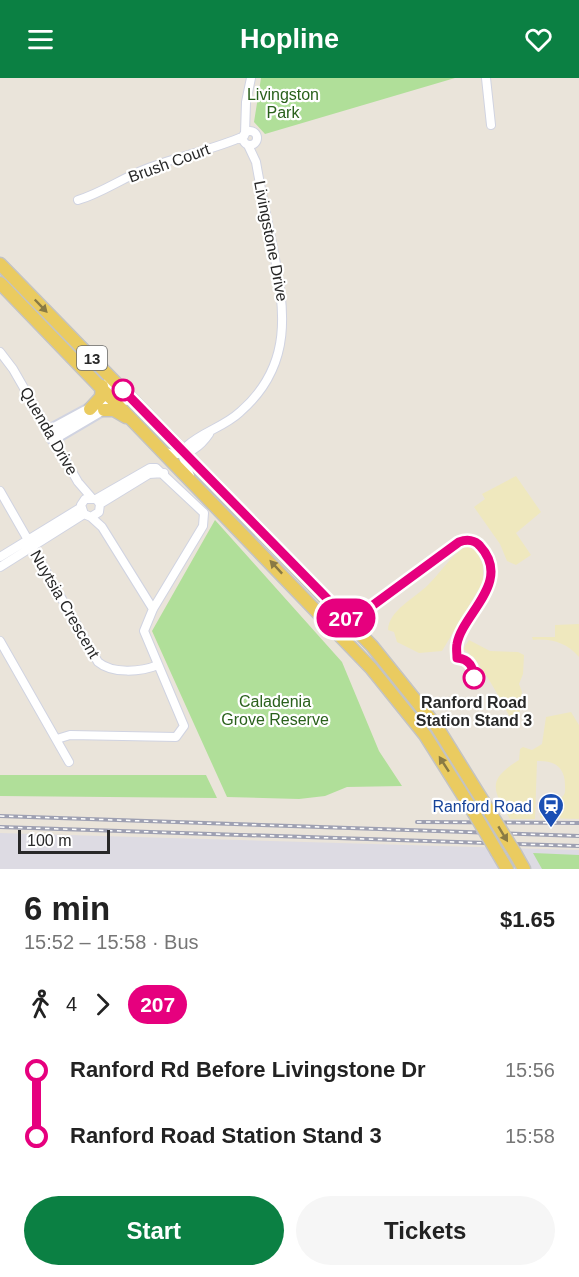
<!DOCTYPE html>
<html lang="en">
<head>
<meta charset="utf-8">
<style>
	body { margin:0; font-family:Arial,sans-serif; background:#f6f6f6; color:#222; height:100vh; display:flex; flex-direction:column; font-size:22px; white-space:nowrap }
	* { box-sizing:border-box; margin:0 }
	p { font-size:20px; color:#767676 }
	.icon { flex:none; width:33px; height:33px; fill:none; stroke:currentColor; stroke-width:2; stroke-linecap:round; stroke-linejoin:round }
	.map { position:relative; height:791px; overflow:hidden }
	.sheet { display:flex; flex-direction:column; background:#fff; flex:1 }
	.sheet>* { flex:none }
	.badge { padding:0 12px; border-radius:20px; font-size:21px; line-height:39px }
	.scale { position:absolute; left:18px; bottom:15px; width:92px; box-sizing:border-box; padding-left:6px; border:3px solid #282828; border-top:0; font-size:16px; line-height:21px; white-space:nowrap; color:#282828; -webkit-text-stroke:4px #fff; paint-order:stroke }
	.map>.badge { position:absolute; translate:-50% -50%; box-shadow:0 0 0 3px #fff }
	.legs { display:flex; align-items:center; gap:9px; height:66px; padding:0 24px; font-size:20px }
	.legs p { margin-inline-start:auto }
	.head { display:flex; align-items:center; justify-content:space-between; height:102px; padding:0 24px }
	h1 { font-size:33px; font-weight:700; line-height:45px }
	.action { display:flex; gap:12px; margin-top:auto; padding:12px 24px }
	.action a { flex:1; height:69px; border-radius:36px; background:#0b8043; color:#fff; font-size:24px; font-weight:700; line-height:69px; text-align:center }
	.action a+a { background:#f6f6f6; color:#222 }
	ul { padding:0 24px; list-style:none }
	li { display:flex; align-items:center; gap:21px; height:66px; font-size:22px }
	li i { display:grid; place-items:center; width:9px; height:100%; margin:0 8px; background:currentColor }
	li i::after { content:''; width:15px; height:15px; margin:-8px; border:4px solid; border-radius:50%; background:#fff }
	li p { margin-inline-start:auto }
	li:first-child i { background:linear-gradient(#0000 50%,currentColor 0) }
	li:last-child i { background:linear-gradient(currentColor 50%,#0000 0) }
	header { display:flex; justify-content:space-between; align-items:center; height:78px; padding:0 24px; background:#0b8043; color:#fff; font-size:27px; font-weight:700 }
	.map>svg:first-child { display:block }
	.industrial { fill:#dddbe3 }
	.green { fill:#b0df99 }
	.sand { fill:#efe8be }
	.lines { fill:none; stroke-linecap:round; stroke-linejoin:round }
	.street-casing { stroke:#d0d3e1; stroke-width:10 }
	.secondary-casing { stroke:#d0d3e1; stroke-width:14 }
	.primary-casing { stroke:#c3c3c3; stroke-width:15 }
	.street { stroke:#fff; stroke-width:8 }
	.secondary { stroke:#fff; stroke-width:10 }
	.primary { stroke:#eacb60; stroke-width:12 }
	.rail-casing { stroke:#9ea0b2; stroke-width:4 }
	.rail { stroke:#fff; stroke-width:1.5; stroke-dasharray:4.5; stroke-linecap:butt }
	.primary-bridge-casing { stroke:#c3c3c3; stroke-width:15; stroke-linecap:butt }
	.primary-bridge { stroke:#eacb60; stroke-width:12 }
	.oneway { fill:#897a44 }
	.line-1-casing { stroke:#fff; stroke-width:14 }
	.line-1 { stroke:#e6007e; stroke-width:9 }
	.stop-1-dot { fill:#fff; stroke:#e6007e; stroke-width:3 }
	.labels { text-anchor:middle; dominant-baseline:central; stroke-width:4.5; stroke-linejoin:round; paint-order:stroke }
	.shield { fill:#fff; stroke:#686868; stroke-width:1.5 }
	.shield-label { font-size:15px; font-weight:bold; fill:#282828 }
	.park-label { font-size:16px; fill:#2a611c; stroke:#fff }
	.street-label { font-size:16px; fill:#282828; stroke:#fff }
	.stop-label { font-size:16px; font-weight:bold; fill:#282828; stroke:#fff }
	.transit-label { font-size:16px; fill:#164399; stroke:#fff; text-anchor:end }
</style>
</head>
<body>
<header><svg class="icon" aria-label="menu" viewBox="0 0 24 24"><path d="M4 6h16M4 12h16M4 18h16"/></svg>Hopline<svg class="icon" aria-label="heart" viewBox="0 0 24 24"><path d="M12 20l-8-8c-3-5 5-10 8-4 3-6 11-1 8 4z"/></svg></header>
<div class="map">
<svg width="579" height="791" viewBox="0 0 579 791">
	<rect width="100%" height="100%" fill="#eae4da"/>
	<!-- industrial -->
	<path class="industrial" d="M0 755 579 772V791H0Z"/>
	<!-- green -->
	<path class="green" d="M261 0H455L265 56 254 44Z
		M215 442 342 584 379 673 402 708 347 709 325 718 299 721 227 719 152 553Z
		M0 697H206L217 720 0 718Z
		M533 775 579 777V791H542Z"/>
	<!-- sand -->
	<path class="sand" d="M516 398 541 434 516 455 531 477 516 487 507 483 500 466 474 429 485 421 482 416Z
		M468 467 474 468 483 487V504L442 573 419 575 397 564 394 554 388 552C389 532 415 520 428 507 444 491 448 480 468 467Z
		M579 546V579C567 565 551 560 533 562L532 559H555V547Z
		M469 562 490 573 518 574 524 577 523 596 519 606 522 614 518 647 515 648C503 628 482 582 463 571Z
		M571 634 579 647V741L540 740 541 720H561C566 716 565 713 565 707 565 689 554 682 537 683L535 741H510C492 711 487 702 519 682L520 671 523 669 532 672 542 666 546 639Z"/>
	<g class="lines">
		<defs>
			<path id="street" d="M486 0 491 47
				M243 60a7 7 0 1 1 14 0a7 7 0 1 1-14 0Z
				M245 56 246 24 251 0
				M78 122C102 115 122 100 146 91 178 78 213 72 244 58
				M0 274 13 291 78 404 91 419
				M165 374C184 380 198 372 209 356
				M190 398 183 379 187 368C202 354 224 349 240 334 294 287 285 232 273 170 267 141 261 113 256 84L248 67
				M0 413 98 584C112 596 141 594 158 587
				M100 426 149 396 164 395
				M91 439 102 449 153 531
				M0 479 80 430
				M0 489 84 436
				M0 563 69 684
				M57 661 70 657 176 659 184 648 144 553 153 531 203 448 204 435 156 390H150L96 421H85L81 427 84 436 91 439 99 434 100 426 96 421"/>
			<path id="secondary" d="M49 353 108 321 133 322
				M53 361 109 328 113 320 109 299"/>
			<path id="primary" d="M0 186 372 568 437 649 491 736
				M0 205 371 590 425 657 474 735
				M90 331 101 319 102 308
				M104 332H114L126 339
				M497 774 507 791
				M515 775 524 791"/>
		</defs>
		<!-- street casing -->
		<use href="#street" class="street-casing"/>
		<!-- secondary casing -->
		<use href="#secondary" class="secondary-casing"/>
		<!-- primary casing -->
		<use href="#primary" class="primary-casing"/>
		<!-- street -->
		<use href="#street" class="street"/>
		<!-- secondary -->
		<use href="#secondary" class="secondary"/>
		<!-- primary -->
		<use href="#primary" class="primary"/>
		<defs>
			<path id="rail" d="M0 738 579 758
				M417 744 579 745
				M0 749 579 768"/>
		</defs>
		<!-- rail casing -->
		<use href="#rail" class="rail-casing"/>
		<!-- rail -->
		<use href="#rail" class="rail"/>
		<defs>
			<path id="primary-bridge" d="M474 735 497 774
				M491 736 515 775"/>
		</defs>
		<!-- primary-bridge casing -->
		<use href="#primary-bridge" class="primary-bridge-casing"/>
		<!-- primary-bridge -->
		<use href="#primary-bridge" class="primary-bridge"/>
	</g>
	<!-- one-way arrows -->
	<defs><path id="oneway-solid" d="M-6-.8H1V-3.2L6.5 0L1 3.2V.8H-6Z" transform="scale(1.5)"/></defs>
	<g class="oneway">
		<use href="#oneway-solid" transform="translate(41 228) rotate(46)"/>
		<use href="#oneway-solid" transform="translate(276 489) rotate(-133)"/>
		<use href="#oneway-solid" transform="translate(444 686) rotate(-123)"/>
		<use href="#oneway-solid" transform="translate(503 756) rotate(59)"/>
	</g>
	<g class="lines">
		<defs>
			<path id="line-1" d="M123 312 350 544 459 464C467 461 475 462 480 468 513 504 462 536 457 566 456 570 457 575 457 580 470 581 473 589 474 600"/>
		</defs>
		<!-- line-1 casing -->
		<use href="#line-1" class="line-1-casing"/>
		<!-- line-1 -->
		<use href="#line-1" class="line-1"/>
	</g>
	<!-- icons -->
	<defs>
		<symbol id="station-pin" viewBox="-11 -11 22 30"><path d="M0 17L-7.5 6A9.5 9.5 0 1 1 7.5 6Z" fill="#1a4fb4" stroke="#fff"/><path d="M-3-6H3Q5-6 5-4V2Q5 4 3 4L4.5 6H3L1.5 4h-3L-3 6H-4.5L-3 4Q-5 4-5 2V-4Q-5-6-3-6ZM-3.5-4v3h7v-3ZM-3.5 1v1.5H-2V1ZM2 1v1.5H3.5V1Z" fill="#fff"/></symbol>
	</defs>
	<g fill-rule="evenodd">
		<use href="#station-pin" x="536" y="713" width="30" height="40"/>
	</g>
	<!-- markers -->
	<g class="stop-1-dot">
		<circle cx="123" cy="312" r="10"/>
		<circle cx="474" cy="600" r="10"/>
	</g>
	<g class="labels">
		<!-- shield labels -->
		<rect class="shield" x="77" y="268" width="30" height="24" rx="4.5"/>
		<g class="shield-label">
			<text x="92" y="280">13</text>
		</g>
		<!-- park labels -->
		<g class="park-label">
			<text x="283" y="16">Livingston<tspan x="283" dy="18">Park</tspan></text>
			<text x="275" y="623">Caladenia<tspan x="275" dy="18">Grove Reserve</tspan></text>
		</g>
		<!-- street labels -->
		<g class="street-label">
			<text transform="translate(169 85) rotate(-20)">Brush Court</text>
			<text transform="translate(271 163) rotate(79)">Livingstone Drive</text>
			<text transform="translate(49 353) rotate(60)">Quenda Drive</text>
			<text transform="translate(65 526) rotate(60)">Nuytsia Crescent</text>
		</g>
		<!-- stop labels -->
		<g class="stop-label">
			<text x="474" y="624">Ranford Road<tspan x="474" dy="18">Station Stand 3</tspan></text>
		</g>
		<!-- transit labels -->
		<g class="transit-label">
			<text x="532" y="728">Ranford Road</text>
		</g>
	</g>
</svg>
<div class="scale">100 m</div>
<b class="badge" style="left:346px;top:540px;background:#e6007e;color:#fff">207</b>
</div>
<section class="sheet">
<div class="head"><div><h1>6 min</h1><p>15:52 – 15:58 · Bus</p></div><b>$1.65</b></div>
<div class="legs"><svg class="icon" aria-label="walk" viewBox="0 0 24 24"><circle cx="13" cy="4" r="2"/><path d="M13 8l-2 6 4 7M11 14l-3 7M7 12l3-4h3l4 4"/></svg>4<svg class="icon" aria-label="forward" viewBox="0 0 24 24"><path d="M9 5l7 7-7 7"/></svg><b class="badge" style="background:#e6007e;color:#fff">207</b></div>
<ul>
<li><i style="color:#e6007e"></i><b>Ranford Rd Before Livingstone Dr</b><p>15:56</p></li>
<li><i style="color:#e6007e"></i><b>Ranford Road Station Stand 3</b><p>15:58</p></li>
</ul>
<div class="action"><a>Start</a><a>Tickets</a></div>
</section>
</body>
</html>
